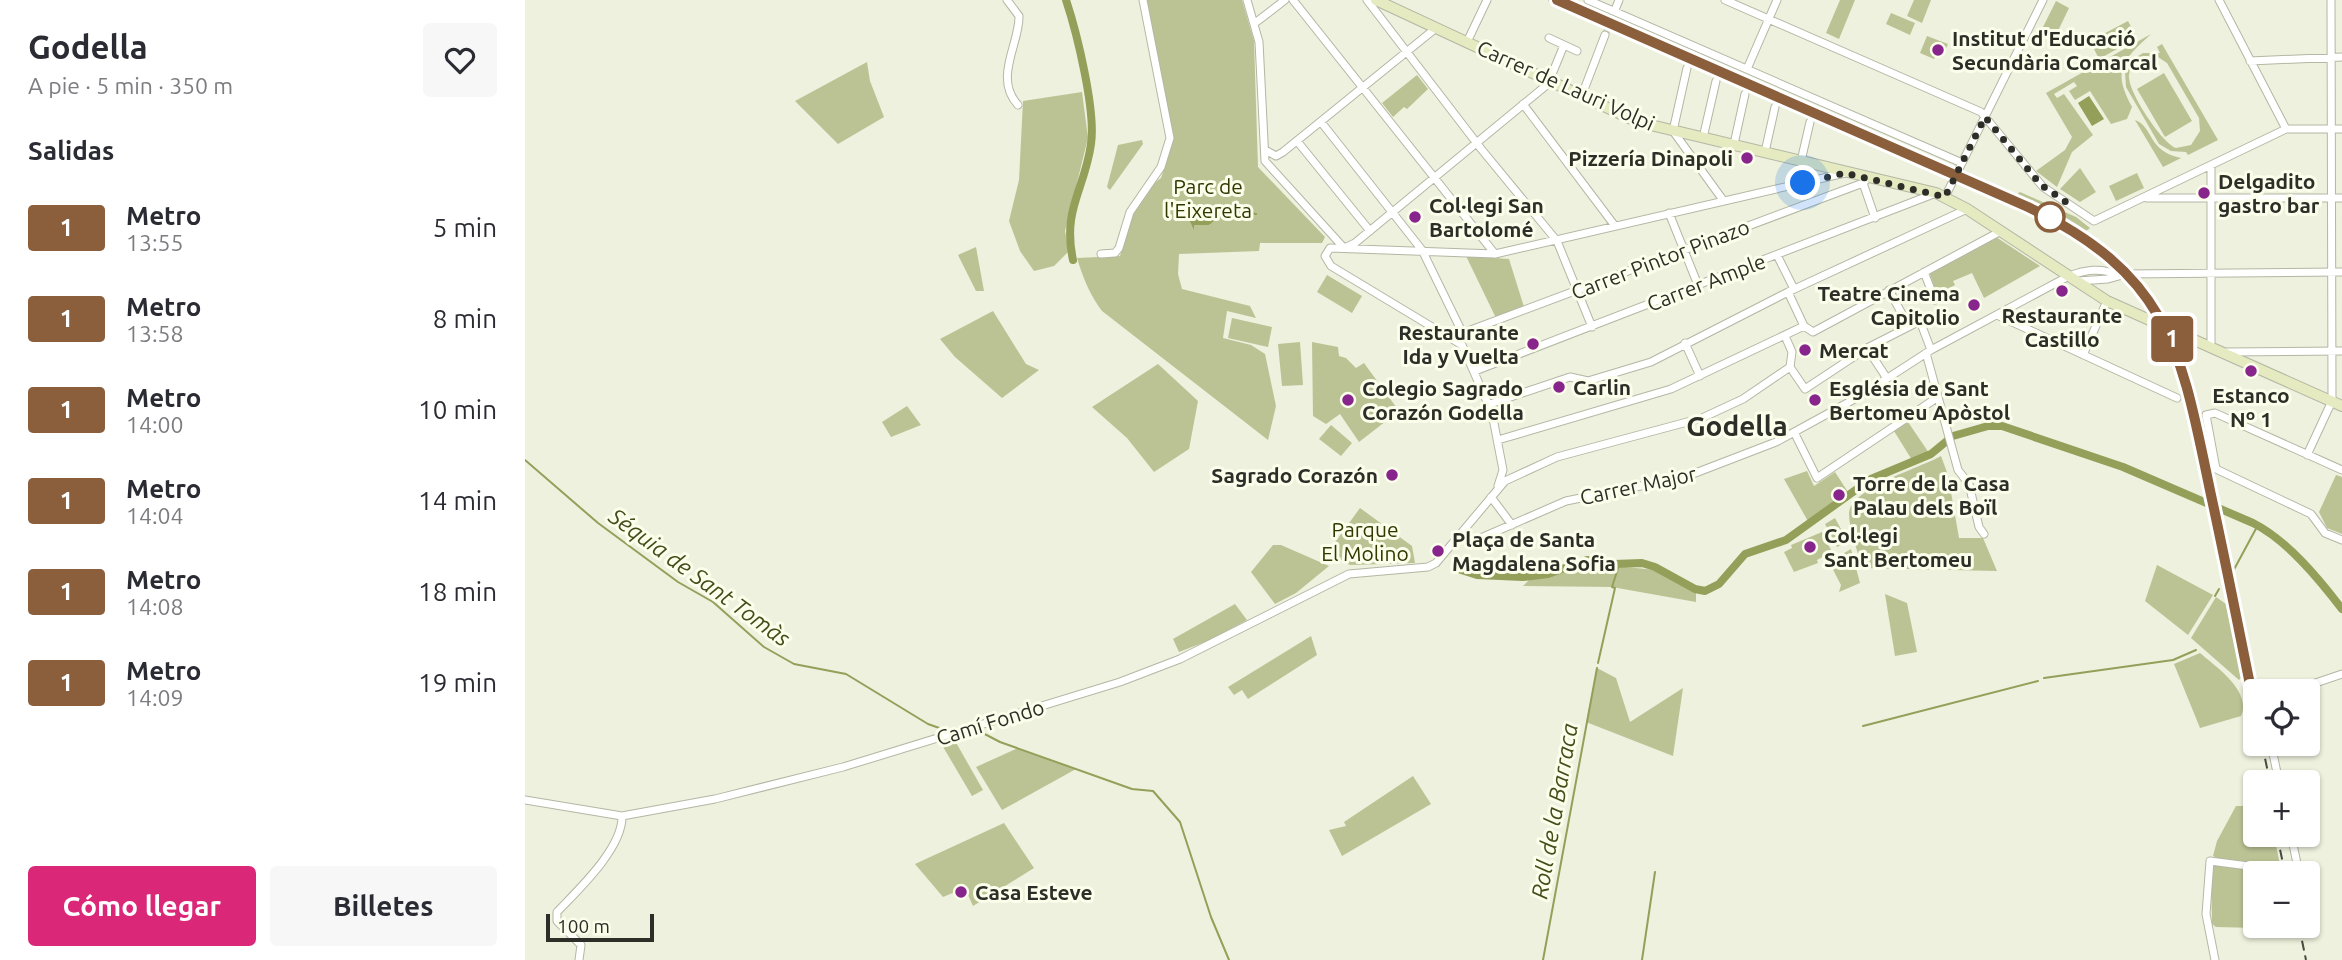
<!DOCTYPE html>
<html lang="es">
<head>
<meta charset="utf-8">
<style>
	body { margin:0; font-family:Ubuntu,sans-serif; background:#f7f7f7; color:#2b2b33; height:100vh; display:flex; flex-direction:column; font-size:26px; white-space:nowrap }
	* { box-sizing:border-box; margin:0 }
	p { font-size:23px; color:#7c7c81 }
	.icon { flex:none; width:38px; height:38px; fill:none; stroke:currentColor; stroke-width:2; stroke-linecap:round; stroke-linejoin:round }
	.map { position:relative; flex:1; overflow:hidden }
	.drawer { display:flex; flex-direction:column; background:#fff; width:525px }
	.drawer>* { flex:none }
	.badge { padding:0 14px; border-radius:5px; font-size:24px; line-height:46px }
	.fabs { position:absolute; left:1718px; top:679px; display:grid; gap:14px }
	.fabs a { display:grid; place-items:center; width:77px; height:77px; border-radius:7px; background:#fff; box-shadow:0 2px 5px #0004; font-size:35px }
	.scale { position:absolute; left:21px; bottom:18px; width:108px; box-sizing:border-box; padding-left:7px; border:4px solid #2d2e27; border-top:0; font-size:19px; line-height:24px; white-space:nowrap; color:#2d2e27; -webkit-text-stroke:5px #fafeea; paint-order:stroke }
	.you { position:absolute; width:35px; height:35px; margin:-18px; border:5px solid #fff; border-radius:50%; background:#1a73e8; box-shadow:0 0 0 10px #1a73e833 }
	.map>.badge { position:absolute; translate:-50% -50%; box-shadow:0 0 0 4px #fff }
	h2 { padding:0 28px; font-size:26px; line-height:63px }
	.round { display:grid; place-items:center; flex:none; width:74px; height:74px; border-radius:7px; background:#f7f7f7 }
	.overview { display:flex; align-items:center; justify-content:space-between; height:119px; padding:0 28px }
	h1 { font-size:33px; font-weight:600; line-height:52px }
	.button { display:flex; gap:14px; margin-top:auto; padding:14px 28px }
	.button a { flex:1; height:80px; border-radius:7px; background:#db2777; color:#fff; font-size:28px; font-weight:600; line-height:80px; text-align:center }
	.button a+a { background:#f7f7f7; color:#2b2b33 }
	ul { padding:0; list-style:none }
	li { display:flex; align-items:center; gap:21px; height:91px; padding:0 28px }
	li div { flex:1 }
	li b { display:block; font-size:26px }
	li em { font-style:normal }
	li .badge { min-width:77px; font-weight:700; text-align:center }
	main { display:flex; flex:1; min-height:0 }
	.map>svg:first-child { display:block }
	.green { fill:#bbc395; fill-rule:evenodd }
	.water { fill:#949f5a }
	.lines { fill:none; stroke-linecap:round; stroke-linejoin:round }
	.stream { stroke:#949f5a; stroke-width:2 }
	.canal { stroke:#949f5a; stroke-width:8 }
	.street-tunnel { stroke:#c7cab9; stroke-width:7; stroke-dasharray:7 3.5; stroke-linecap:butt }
	.street-casing { stroke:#b3b7a4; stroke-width:9 }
	.secondary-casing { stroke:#b3b7a4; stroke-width:12 }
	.street { stroke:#fff; stroke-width:7 }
	.secondary { stroke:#e5eac0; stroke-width:10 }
	.rail { stroke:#484a41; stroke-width:2; stroke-dasharray:10 5; stroke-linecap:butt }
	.line-casing { stroke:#fff; stroke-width:16 }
	.line { stroke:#8b5e3c; stroke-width:10 }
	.walk { stroke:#2d2e27; stroke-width:7; stroke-dasharray:0 12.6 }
	.poi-dot { fill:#88258d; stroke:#fafeea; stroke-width:2.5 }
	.stop-dot { fill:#fff; stroke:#8b5e3c; stroke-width:3.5 }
	.labels { text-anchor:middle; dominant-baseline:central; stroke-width:6; stroke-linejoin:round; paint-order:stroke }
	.poi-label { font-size:21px; font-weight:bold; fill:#2d2e27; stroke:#fafeea; text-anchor:start }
	.street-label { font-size:21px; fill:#2d2e27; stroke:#fafeea }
	.park-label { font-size:21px; fill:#323800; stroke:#fafeea }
	.water-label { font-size:23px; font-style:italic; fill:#464c19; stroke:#fafeea }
	.district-label { font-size:28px; font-weight:bold; fill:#2d2e27; stroke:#fafeea }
</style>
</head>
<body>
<main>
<section class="drawer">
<div class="overview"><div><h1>Godella</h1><p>A pie · 5 min · 350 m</p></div><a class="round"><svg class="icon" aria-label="heart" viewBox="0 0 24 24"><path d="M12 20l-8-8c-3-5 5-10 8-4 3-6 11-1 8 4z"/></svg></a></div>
<h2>Salidas</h2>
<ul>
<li><span class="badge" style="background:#8b5e3c;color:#fff">1</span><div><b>Metro</b><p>13:55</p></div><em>5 min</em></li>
<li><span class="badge" style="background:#8b5e3c;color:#fff">1</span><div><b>Metro</b><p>13:58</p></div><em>8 min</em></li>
<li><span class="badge" style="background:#8b5e3c;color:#fff">1</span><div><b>Metro</b><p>14:00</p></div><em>10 min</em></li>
<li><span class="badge" style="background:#8b5e3c;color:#fff">1</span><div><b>Metro</b><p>14:04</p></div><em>14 min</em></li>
<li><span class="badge" style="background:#8b5e3c;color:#fff">1</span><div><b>Metro</b><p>14:08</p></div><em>18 min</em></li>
<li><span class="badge" style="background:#8b5e3c;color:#fff">1</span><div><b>Metro</b><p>14:09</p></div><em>19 min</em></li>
</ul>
<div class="button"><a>Cómo llegar</a><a>Billetes</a></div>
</section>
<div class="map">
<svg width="1817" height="960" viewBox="0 0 1817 960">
	<rect width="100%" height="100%" fill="#edf1dd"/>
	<!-- green -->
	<path class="green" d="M620 0H717L729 41 733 167 800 237 797 243H735L734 251 654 254 653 274 657 289 725 306 731 318 702 311 698 338 726 345 740 354 751 406 743 440 577 311C565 295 558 278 552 258L595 256 607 214 628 184 636 178 648 141Z
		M1315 0H1330L1314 39 1301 33Z
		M1389 0H1406L1397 23 1382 16Z
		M1531 1 1544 8 1532 33 1518 27Z
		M1366 13 1390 23 1385 35 1361 24Z
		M1603 21 1612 38 1574 59 1565 41Z
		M1626 34C1597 61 1587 70 1607 107L1602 119 1586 124 1565 91 1550 100 1544 91 1552 86 1549 82 1529 94 1532 98 1539 94 1568 135 1547 152 1532 187 1511 171 1540 150 1547 137 1521 93Z
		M1402 36 1423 44 1417 57 1411 55 1409 59 1395 53Z
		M1637 44 1693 140 1663 155 1661 152 1646 151 1634 144 1601 87 1600 72 1605 61 1618 53H1635L1632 47ZM1622 56 1633 57 1642 63 1674 118 1675 131 1666 145 1651 148C1637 143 1602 91 1604 75 1605 65 1613 59 1622 56Z
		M342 62 345 81 359 117 313 144 270 101Z
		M1639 73 1667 121 1640 137 1612 89Z
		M892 75 903 89 882 109 879 107 868 117 857 103Z
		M557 92 563 138 540 231 544 251 529 266 509 271 495 251 484 221 494 180 498 101Z
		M1610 120C1629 127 1622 151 1656 158L1638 167Z
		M617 140 618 144 585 190 582 187 593 145Z
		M1555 168 1571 192 1555 202 1535 189Z
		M1612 173 1619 188 1591 201 1584 186Z
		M1495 192 1551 217 1565 228 1561 231 1491 195Z
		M1471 237 1515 266 1459 298 1447 273 1428 281 1430 285 1421 290 1425 298 1414 299 1404 272Z
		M451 247 459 291H451L433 255Z
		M941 256 984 259 999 307 971 318Z
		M802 275 837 296 827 313 792 292Z
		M468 311 501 364 514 370 477 398 430 357 415 339Z
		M707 318 747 327 743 347 703 338Z
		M775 342 778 385 757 386 753 344Z
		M787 342 813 347 814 356 821 358 831 368 839 363 874 411 834 442 815 414 801 424 788 416Z
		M633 364 673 401 664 449 629 472 602 438 567 407Z
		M382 406 396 425 366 437 357 422Z
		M1383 422 1404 453 1387 460 1369 431Z
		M806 425 827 443 816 456 794 439Z
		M1416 456 1423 475 1434 538H1458L1472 571 1337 568C1333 551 1324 531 1324 513 1326 488 1395 468 1416 456Z
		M1282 471 1289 486 1310 472 1323 492 1284 523 1259 479Z
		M1811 475 1817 477V534L1802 528 1794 512Z
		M835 508 887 546 890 563 825 565 803 552Z
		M1310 518 1323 542 1312 547 1300 524Z
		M1297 532 1307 552 1292 560 1293 563 1269 572 1259 552 1267 548 1266 545Z
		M748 545H756L804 566 771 593 750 604 726 572Z
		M1326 549 1335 583 1314 592 1316 585 1304 562Z
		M1070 564 1131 570 1171 593V602L1087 587 998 586 1005 579Z
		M1632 565 1688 595 1663 635 1620 601Z
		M1360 594 1382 603 1392 652 1370 656Z
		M1691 597 1701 604 1717 677 1714 680 1666 638Z
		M710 604 722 620 685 640 654 652 648 639Z
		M786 636 792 655 723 699 717 690 709 695 703 687Z
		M1675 653C1691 667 1727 691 1716 716L1675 728 1649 664Z
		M1072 668 1091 678 1105 722 1158 688 1148 756 1061 722Z
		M429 739 458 790 447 796 417 745Z
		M493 748 551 769 477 810 451 767Z
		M888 776 906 804 817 856 804 830 821 826 819 822Z
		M1711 806H1731V835H1749L1755 865 1698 861 1688 856 1692 841Z
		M479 823 509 868 448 906 440 888 418 897 390 864Z
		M1692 865 1755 873H1731V926H1768V929L1691 927 1687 924 1686 869Z"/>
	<!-- water -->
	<path class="water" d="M1564 96 1579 119 1567 126 1553 103Z
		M681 208 689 212 684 225H669V230L663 217Z"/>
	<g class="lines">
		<!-- stream -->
		<path class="stream" d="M700 207 731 214
			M685 223 693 216 695 210
			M0 460 73 523 153 582 188 602 239 647 269 664 321 674 403 724 420 730
			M1706 575 1733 525
			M1690 596 1694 589
			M1073 663 1090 588 1087 587 1094 565
			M1519 678 1648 660 1671 650
			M1338 726 1513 681
			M433 736 452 730 475 742 607 789 628 791 655 822 686 917 704 960
			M1018 960 1072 668
			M1117 960 1130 872"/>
		<!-- canal -->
		<path class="canal" d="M541 0C552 33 571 111 566 144 560 189 537 209 548 260
			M1428 436 1463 426H1477L1598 467 1728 523C1762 540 1794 579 1817 609
			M930 568 952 575 998 577 1023 574 1062 560 1089 564 1117 563 1130 567 1170 589 1180 591 1194 584 1220 554 1261 540 1346 479 1406 454 1423 440"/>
		<!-- street-tunnel -->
		<path class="street-tunnel" d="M1080 35 1090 10"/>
		<defs>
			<path id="street" d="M482 0 494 16C495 43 468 78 493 105
				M722 0 734 42 740 161 819 248 830 243 1023 84 1039 45
				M768 0 970 254
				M842 0 957 150 1032 241 1067 327
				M1063 0 1437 163
				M1200 0 1456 112 1518 187 1569 221 1761 129H1817
				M1694 0 1761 129
				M1090 10 1094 0
				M730 23 760 0
				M1024 38 1052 51
				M942 42 962 0
				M1725 61 1817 57
				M1162 68 1148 131 1198 200
				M1222 69 1252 0
				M1057 95 1080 35
				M998 104 1090 226
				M796 122 897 250 938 334
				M1178 138 1191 81
				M772 141 845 231
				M1209 144 1220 94
				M740 150 751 156 758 152 911 28
				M1240 152 1250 107
				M1276 161 1285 122
				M1686 166V346
				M1338 183 1350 218
				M1420 197 1518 0
				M1622 198H1817
				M1144 213 1173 285
				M576 254 590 253 594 248 605 212 636 167 645 138 618 0
				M1252 255 1269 289
				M1399 272 1410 300
				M1553 281 1583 279 1601 274 1817 272
				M1364 290 1383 325
				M1263 292 1279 326
				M1472 315 1652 398
				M1395 321 1406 350
				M1260 336 1267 352 1265 367
				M927 337 1338 183 1343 178
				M1160 343 1175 376
				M1342 348 1361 377
				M1702 352 1817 351
				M1401 353 1433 470 1444 484 1454 527 1459 534
				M1558 355 1582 301
				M1265 367 1280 389 1342 348 1401 318
				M950 371 1411 193
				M965 404 1045 377 1063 381 1126 362 1263 292 1442 209
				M1270 434 1292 478 1413 397
				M973 440 1146 389 1279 326 1288 332 1476 231
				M1782 455 1807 401 1806 0
				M1817 470 1690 413 1681 415 1691 469 1786 514 1800 533 1817 540
				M973 486 978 470 967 413 937 345 806 266 800 256 805 248 970 254 1320 173
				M966 497 987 525
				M935 535 949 541 1041 501 1160 477 1251 442 1335 396 1406 350 1544 276C1560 270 1576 267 1592 275
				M1767 691 1817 674
				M1746 744 1754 782
				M0 800 97 816 190 799 318 767 595 682 655 659 824 574 903 567 911 563 980 481 1032 457 1177 418 1218 399 1265 367
				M54 960 56 945 32 921V912C53 890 98 848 97 816
				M1690 960 1681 914 1685 861 1754 870 1773 868 1766 835"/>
			<path id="secondary" d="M851 0 1113 122 1411 193 1442 209 1582 301 1817 406"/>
		</defs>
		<!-- street casing -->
		<use href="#street" class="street-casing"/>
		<!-- secondary casing -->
		<use href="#secondary" class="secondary-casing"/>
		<!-- street -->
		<use href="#street" class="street"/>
		<!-- secondary -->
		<use href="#secondary" class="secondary"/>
		<!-- rail -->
		<path class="rail" d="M1024 0 1521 219 1561 243 1589 266 1628 311 1650 352 1666 410 1731 729
			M1737 744 1745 782
			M1752 835 1760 873
			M1774 926 1781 960"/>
	</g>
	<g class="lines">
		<defs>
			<path id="line" d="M1032 0 1503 207C1647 276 1656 352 1686 495 1702 568 1716 641 1731 714"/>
		</defs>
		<!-- line casing -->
		<use href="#line" class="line-casing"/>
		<!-- line -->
		<use href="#line" class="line"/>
		<!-- walk -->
		<path class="walk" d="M1278 183 1320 173 1420 197 1460 117 1516 185 1541 202 1525 217"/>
	</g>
	<!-- markers -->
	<g class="poi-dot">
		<circle cx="1413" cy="50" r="7"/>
		<circle cx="1222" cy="158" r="7"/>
		<circle cx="1679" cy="193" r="7"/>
		<circle cx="890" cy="217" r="7"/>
		<circle cx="1537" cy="291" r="7"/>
		<circle cx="1449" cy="305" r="7"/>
		<circle cx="1008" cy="344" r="7"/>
		<circle cx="1280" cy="350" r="7"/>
		<circle cx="1726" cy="371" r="7"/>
		<circle cx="1034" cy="387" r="7"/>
		<circle cx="823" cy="400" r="7"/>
		<circle cx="1290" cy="400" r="7"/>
		<circle cx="867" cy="475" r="7"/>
		<circle cx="1314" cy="495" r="7"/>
		<circle cx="1285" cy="547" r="7"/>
		<circle cx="913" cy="551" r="7"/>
		<circle cx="436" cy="892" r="7"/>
	</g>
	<circle class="stop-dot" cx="1525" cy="217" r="14"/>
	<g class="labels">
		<!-- poi labels -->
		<g class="poi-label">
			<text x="1427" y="38">Institut d'Educació<tspan x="1427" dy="24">Secundària Comarcal</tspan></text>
			<text x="1208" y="158" text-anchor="end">Pizzería Dinapoli</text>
			<text x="1693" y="181">Delgadito<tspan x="1693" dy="24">gastro bar</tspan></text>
			<text x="904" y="205">Col·legi San<tspan x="904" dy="24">Bartolomé</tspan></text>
			<text x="1435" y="293" text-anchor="end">Teatre Cinema<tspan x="1435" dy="24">Capitolio</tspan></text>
			<text x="1537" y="315" text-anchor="middle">Restaurante<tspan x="1537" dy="24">Castillo</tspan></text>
			<text x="994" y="332" text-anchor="end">Restaurante<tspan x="994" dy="24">Ida y Vuelta</tspan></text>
			<text x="1294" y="350">Mercat</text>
			<text x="1048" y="387">Carlin</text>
			<text x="837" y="388">Colegio Sagrado<tspan x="837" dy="24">Corazón Godella</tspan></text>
			<text x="1304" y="388">Església de Sant<tspan x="1304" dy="24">Bertomeu Apòstol</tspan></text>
			<text x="1726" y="395" text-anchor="middle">Estanco<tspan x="1726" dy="24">Nº 1</tspan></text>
			<text x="853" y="475" text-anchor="end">Sagrado Corazón</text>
			<text x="1328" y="483">Torre de la Casa<tspan x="1328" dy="24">Palau dels Boïl</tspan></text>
			<text x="1299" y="535">Col·legi<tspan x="1299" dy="24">Sant Bertomeu</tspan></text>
			<text x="927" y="539">Plaça de Santa<tspan x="927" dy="24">Magdalena Sofia</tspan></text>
			<text x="450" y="892">Casa Esteve</text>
		</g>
		<!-- street labels -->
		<g class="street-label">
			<text transform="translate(1041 85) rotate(24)">Carrer de Lauri Volpi</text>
			<text transform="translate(1135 259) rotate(-21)">Carrer Pintor Pinazo</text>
			<text transform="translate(1181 282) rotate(-21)">Carrer Ample</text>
			<text transform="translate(1113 485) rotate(-12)">Carrer Major</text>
			<text transform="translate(465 722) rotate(-17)">Camí Fondo</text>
		</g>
		<!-- park labels -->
		<g class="park-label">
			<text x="683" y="186">Parc de<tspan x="683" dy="24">l'Eixereta</tspan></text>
			<text x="840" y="529">Parque<tspan x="840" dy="24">El Molino</tspan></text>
		</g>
		<!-- water labels -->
		<g class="water-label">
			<text transform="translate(175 577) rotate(36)">Séquia de Sant Tomàs</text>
			<text transform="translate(1029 811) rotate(-80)">Roll de la Barraca</text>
		</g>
		<!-- district labels -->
		<g class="district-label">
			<text x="1212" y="425">Godella</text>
		</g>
	</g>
</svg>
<div class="fabs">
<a><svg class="icon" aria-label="locate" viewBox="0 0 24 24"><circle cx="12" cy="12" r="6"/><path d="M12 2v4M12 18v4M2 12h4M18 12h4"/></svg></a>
<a>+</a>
<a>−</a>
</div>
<div class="scale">100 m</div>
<div class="you" style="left:1278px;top:183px"></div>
<b class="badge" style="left:1647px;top:339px;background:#8b5e3c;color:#fff">1</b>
</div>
</main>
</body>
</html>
